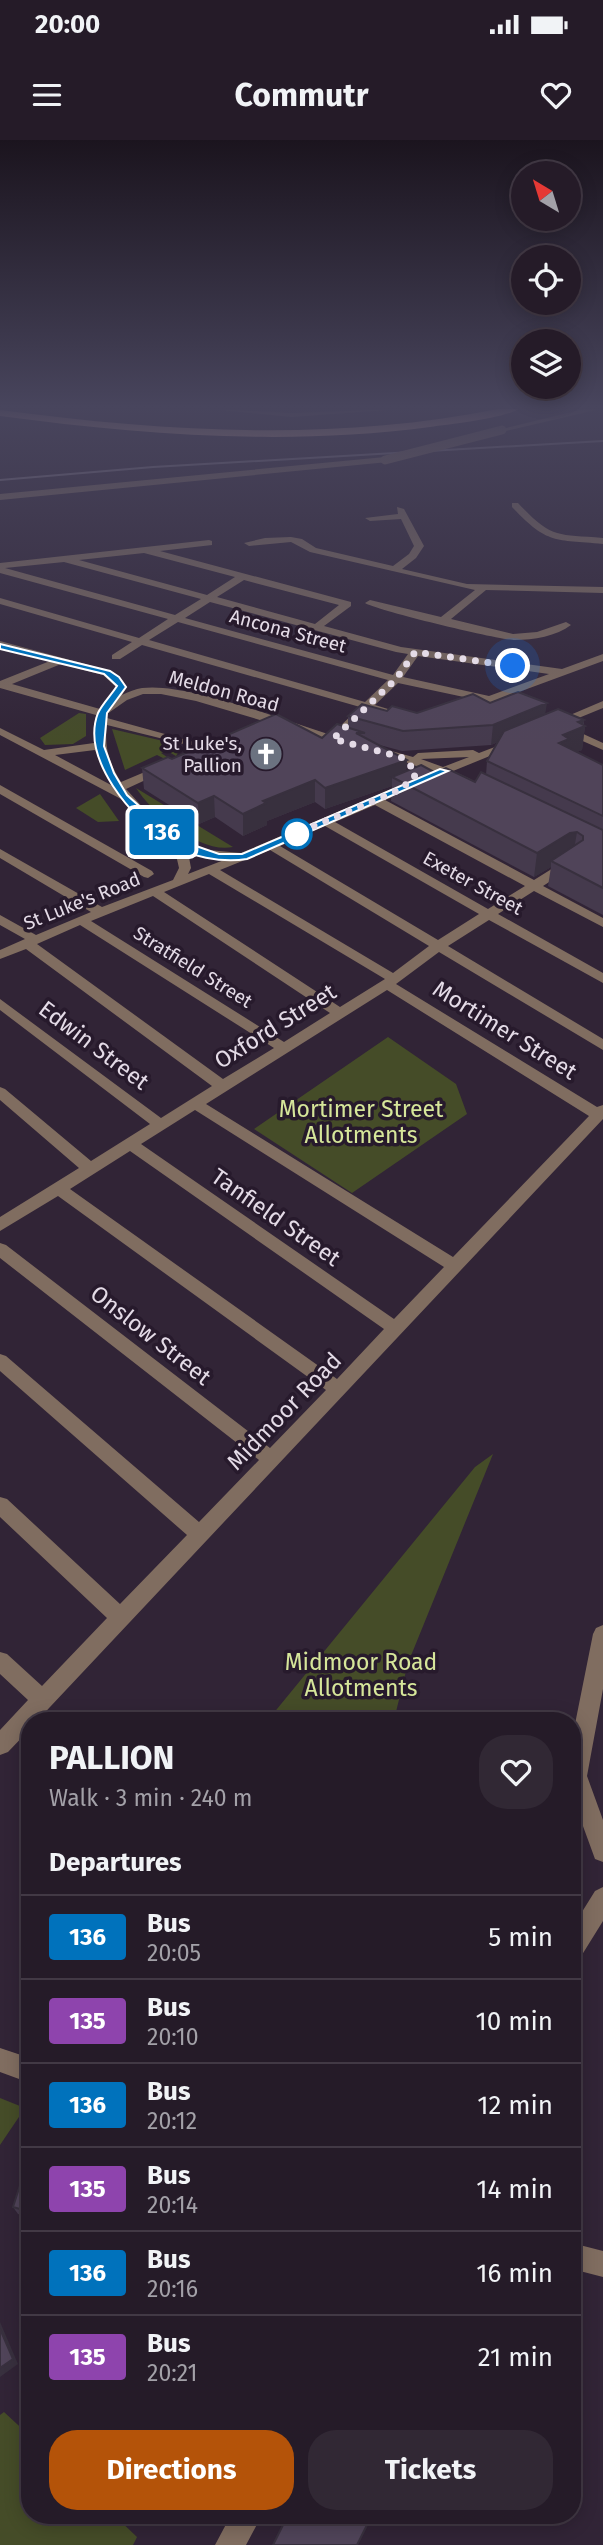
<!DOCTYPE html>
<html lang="en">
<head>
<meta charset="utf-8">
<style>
	body { margin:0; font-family:"Fira Sans",sans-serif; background:#312834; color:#f1f3f6; height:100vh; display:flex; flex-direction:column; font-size:26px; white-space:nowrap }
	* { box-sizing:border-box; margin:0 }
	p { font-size:23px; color:#a3a1a8 }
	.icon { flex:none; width:38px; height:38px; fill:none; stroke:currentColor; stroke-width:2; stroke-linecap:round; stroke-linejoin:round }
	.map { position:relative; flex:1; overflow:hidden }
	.sheet { position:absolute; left:21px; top:1572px; width:560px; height:812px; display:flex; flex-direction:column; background:#251b28; border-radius:28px; box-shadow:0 4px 18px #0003,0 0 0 2px #423945 }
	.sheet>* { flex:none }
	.badge { padding:0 14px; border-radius:5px; font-size:24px; line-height:46px }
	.needle { width:46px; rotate:322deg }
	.buttons { position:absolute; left:511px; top:21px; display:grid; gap:14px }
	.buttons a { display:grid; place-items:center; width:70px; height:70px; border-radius:50%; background:#251b28; box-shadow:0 4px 18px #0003,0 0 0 2px #423945; font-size:35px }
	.you { position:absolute; width:35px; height:35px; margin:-18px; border:5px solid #fff; border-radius:50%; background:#1a73e8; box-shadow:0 0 0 10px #1a73e833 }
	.map>.badge { position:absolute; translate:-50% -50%; box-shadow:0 0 0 4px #fff }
	h2 { padding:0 28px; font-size:26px; line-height:63px }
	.round { display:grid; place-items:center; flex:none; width:74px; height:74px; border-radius:28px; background:#312834 }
	.summary { display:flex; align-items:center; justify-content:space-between; height:119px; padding:0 28px }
	h1 { font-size:33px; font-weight:700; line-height:52px }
	.action { display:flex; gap:14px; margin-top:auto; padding:14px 28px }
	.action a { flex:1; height:80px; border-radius:28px; background:#b45309; color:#fff; font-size:28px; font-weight:700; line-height:80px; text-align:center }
	.action a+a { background:#312834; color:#f1f3f6 }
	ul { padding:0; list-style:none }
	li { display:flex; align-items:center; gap:21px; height:84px; padding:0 28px; border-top:2px solid #423945 }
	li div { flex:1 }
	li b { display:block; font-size:26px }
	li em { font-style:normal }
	li .badge { min-width:77px; font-weight:700; text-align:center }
	.status { display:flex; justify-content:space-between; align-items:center; height:49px; padding:0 35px; background:#251b28; direction:ltr }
	.status svg { height:19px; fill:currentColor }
	header { display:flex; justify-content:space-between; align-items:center; height:91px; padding:0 28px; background:#251b28; font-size:32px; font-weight:700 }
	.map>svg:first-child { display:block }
	.green { fill:#454c28 }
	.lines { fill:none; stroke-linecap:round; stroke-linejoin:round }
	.minor { fill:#806d60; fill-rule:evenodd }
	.highway { fill:#fccaab; fill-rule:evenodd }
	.tram { stroke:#887d8c; stroke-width:2 }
	.minor-bridge { stroke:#806d60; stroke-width:9 }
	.wall { fill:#453a4d; fill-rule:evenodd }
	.shaded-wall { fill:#38303e }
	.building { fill:#504459; stroke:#38303e; stroke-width:2 }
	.line { fill:#0072bc; stroke:#fff; stroke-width:2 }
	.walk { stroke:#e4dbe7; stroke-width:7; stroke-dasharray:0 12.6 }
	.stop-dot { fill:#fff; stroke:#0072bc; stroke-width:3.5 }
	.labels { text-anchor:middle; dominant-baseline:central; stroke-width:7; stroke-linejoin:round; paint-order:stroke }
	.far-street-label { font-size:19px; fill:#e4dbe7; stroke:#271a2c }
	.far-poi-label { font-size:19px; fill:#e4dbe7; stroke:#271a2c; text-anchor:end }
	.street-label { font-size:23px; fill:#e4dbe7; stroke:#271a2c }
	.park-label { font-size:23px; fill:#d6e69a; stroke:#271a2c }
</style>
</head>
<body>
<div class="status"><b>20:00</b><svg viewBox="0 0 49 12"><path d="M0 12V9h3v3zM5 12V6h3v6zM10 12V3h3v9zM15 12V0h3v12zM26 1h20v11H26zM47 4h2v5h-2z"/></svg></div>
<header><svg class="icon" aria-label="menu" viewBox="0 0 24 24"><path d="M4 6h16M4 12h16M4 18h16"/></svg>Commutr<svg class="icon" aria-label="heart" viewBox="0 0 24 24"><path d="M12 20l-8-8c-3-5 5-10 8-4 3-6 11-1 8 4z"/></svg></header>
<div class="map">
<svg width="603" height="2405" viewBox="0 0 603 2405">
	<rect width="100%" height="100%" fill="#312436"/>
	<!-- green -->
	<path class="green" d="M79 573 86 574V596L73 604 45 605 40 598Z
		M112 589 176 604 180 610 176 616 167 611 161 613 170 619 167 620 157 615 125 630Z
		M136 648 233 707C200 714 153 674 136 648Z
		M100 654 119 681 98 682 76 668Z
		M388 897 456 944 467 974 352 1053 254 989Z
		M493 1314 408 1523 394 1580H268L475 1327Z
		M0 1958 25 1968 0 2005Z
		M4 2272 30 2296V2375H114L137 2397 133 2405H0V2275Z"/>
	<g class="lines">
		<!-- minor -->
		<path class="minor" d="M211 269 292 273 400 269 292 277Z
			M584 269H600L502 292 498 290Z
			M385 317 388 322 0 360V354Z
			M512 363H518C552 399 556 394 603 398V404C554 399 548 405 512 367Z
			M397 367 404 369 424 406 416 418 402 429 467 444 603 447V453L486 450 451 479 513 494 537 492 566 482 571 485C557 496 533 500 515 500 498 500 376 470 365 463L370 460 441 477 475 450 310 412 291 402 249 406 244 403 265 398 291 397 302 399 316 408 393 426 409 414 414 406 401 379 370 381 365 378 398 374Z
			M209 400 212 401V405L160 411 351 462V466L324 486 401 507 562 529 603 514V521L465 572 459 569 461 567 478 560 398 543 375 565 388 569V573L369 570 341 598 350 602 344 605 196 561 161 554H143L127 560 107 574V578L212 607V611L107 585C104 607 109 623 121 642L159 626H167V630L126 649 157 683 179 699 208 710 241 713 413 640 417 641V647L385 660 534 740 566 720H574V726L543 746 603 778V787L534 751 498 774 603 833V843L489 780 448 806 603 899V910L439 812 396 844 597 967 603 965V979L50 1567 38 1580H30V1589L8 1612 0 1615V1590L28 1560 0 1534V1512L7 1514 42 1546 107 1478 0 1377V1357L7 1359 120 1464 187 1395 0 1231V1214L6 1216 199 1382 259 1320 0 1118V1103L6 1105 270 1308 326 1250 58 1056 0 1091V1077L79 1028 0 960V947L5 949 91 1021 150 984 0 870V859L161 978 212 946 26 809 0 819V810L25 799 0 785V775L36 795 91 772 0 718V709L102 767 173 740 179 728 174 706 148 688 121 659 0 595V588L44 610 94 603 96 575 0 548V541L50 521 0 507V501L111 531 127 547 122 555C128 552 136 549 142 548 187 542 285 581 331 595L360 567 142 505 120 519H112V515L132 502 0 464V458L139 498 168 479 0 433V423ZM144 413 235 437 207 455 79 420ZM64 422 201 459 175 475 5 428ZM244 440 339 465 315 484 217 457ZM210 462 396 512 408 514 393 535 185 478ZM178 482 388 540 365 562 149 500ZM418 516 549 534 489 556 403 537ZM61 524 103 535 116 547 100 569 12 544ZM95 610 111 645 55 615ZM375 665 525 746 488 769 335 682ZM325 686 479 774 438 800 280 706ZM270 710 429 806 393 833 220 730ZM188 712 224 720 188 734 191 728ZM209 734 385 839 340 867 164 752ZM153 756 330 873 284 902 91 781ZM80 785 274 908 223 939 37 804ZM387 850 589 976 453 1117 206 964ZM195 970 444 1127 394 1179 141 1004ZM130 1011 384 1189 337 1239 70 1049Z
			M603 561V568L559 586 549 584Z
			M560 587H568L603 603V610L560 591Z
			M513 600 519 603 517 605 453 631 470 639 464 643 443 635H434L433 632 371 610 377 607 413 617 418 613 473 610 479 613ZM469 617 443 627 421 619Z
			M0 645 152 731 154 734 148 738 144 737 0 654Z
			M603 1485V1549L587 1636 603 1680V1722L595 1719 572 1656V1599L593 1494 596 1488Z
			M603 1747V1781L580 1818 572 1822V1788L595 1751Z
			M0 1908 30 1918V1943L0 1932Z
			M572 2103 603 2111V2137L572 2129Z
			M231 2375H262L246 2405H215Z"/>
		<!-- highway -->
		<path class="highway" d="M498 269H519C501 279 452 284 430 287 286 306 144 295 0 276V270C167 292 332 302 498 269Z"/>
		<!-- tram -->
		<path class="tram" d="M0 340 153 327 603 301"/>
		<!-- minor-bridge -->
		<path class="minor-bridge" d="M385 320 502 290"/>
	</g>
	<!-- wall -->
	<path class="wall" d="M490 563 584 580V585L585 586 582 610 576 612 603 625V775L548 746 551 727 534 737 391 661 392 646 325 669 315 662 267 681V685L243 696 215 677 199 684 144 649 142 628 172 619 322 598 348 588V576L387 571 417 573ZM498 602 487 621 486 635 475 642 436 633 406 632 407 620 376 604 402 611 491 605Z
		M30 2014V2078L18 2074 13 2067Z"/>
	<!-- shaded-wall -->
	<path class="shaded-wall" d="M547 563 544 582 491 605 493 585Z
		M584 580 583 587 585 586 582 610 567 616 559 603 563 595 578 582Z
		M407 620 405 641 392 637V646L325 669V648Z
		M315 640V662L267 681V685L243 696V674L263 661Z
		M214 656 215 677 199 684 198 663Z
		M577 692 573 716 551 721V727L534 737 537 713 570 693Z
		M0 2182 18 2224 0 2237Z"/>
	<!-- building -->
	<path class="building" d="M518 552 547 563 493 585 403 591 348 576 362 564 387 571 392 566 417 573 473 554 490 563Z
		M558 569 584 580 578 582 585 586 563 595 569 599 559 603 603 625V676L487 621 504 591Z
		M276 574 322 598 337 584 365 593H356L407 620 325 648 315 640 263 661 266 663 243 674 214 656 198 663 142 628 168 617 172 619Z
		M421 625 436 633 446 628 475 642 481 632 603 690V748L551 721 583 700V696L577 692 570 693 537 713 392 637Z
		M30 2014V2072L13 2067Z
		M0 2189 13 2219 0 2228Z
		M288 2375H372L357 2405H273Z"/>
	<!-- sky -->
	<linearGradient id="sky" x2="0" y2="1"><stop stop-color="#1b141e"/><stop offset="0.44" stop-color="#48455d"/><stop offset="1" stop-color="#48455d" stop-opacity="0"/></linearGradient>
	<rect width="603" height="606" fill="url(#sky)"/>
	<!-- line -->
	<path class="line" d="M0 504 110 531 119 537 126 547 107 573 104 606 114 633 127 655 176 699 219 714H242L440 629 448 631 247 719C222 723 189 717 168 703 133 679 80 619 98 573 102 564 112 554 117 546L104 534 0 509Z"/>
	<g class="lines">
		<!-- walk -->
		<path class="walk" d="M297 694 288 697 399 650 414 638 416 631 401 617 333 599 396 539 415 512 513 526"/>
	</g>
	<!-- icons -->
	<defs>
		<symbol id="church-disc" viewBox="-11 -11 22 22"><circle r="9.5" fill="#6b7280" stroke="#271a2c"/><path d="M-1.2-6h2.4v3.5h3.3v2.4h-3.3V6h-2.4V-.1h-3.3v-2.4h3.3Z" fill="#fff"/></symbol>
	</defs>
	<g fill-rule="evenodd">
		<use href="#church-disc" x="247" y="595" width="38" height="38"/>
	</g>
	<!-- markers -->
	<circle class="stop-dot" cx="297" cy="694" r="14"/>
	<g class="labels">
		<!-- far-street labels -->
		<g class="far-street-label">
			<text transform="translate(288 491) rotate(15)">Ancona Street</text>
			<text transform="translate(224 551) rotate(15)">Meldon Road</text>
			<text transform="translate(473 743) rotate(29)">Exeter Street</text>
			<text transform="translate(82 761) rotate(-22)">St Luke's Road</text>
			<text transform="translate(193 827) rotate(32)">Stratfield Street</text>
		</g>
		<!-- far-poi labels -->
		<g class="far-poi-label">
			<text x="242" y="603">St Luke's,<tspan x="242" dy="22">Pallion</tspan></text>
		</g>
		<!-- street labels -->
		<g class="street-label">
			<text transform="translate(275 886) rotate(-32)">Oxford Street</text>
			<text transform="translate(505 890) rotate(32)">Mortimer Street</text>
			<text transform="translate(94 905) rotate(37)">Edwin Street</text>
			<text transform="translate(276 1077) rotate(35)">Tanfield Street</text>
			<text transform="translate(151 1195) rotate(38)">Onslow Street</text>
			<text transform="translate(284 1271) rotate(-46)">Midmoor Road</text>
		</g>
		<!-- park labels -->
		<g class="park-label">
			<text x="361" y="969">Mortimer Street<tspan x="361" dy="26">Allotments</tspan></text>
			<text x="361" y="1522">Midmoor Road<tspan x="361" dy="26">Allotments</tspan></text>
		</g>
	</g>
</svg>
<div class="buttons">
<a><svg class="needle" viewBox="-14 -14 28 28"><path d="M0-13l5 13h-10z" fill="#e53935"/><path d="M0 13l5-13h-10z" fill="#a3a1a8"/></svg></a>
<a><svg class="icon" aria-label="locate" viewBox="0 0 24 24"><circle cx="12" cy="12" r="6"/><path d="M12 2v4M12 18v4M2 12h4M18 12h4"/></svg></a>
<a><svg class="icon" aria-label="layers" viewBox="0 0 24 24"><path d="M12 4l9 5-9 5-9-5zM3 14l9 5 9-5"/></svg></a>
</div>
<div class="you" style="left:513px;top:526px"></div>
<b class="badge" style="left:162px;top:692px;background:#0072bc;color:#fff">136</b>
<section class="sheet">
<div class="summary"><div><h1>PALLION</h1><p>Walk · 3 min · 240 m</p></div><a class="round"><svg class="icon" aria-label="heart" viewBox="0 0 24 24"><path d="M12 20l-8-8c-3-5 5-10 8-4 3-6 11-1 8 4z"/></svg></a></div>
<h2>Departures</h2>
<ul>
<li><span class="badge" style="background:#0072bc;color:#fff">136</span><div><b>Bus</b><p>20:05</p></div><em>5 min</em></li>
<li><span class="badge" style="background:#8e44ad;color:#fff">135</span><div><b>Bus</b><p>20:10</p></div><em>10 min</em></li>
<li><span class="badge" style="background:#0072bc;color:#fff">136</span><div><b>Bus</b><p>20:12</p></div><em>12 min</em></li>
<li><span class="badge" style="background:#8e44ad;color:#fff">135</span><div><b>Bus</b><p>20:14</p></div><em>14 min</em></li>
<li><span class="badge" style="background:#0072bc;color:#fff">136</span><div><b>Bus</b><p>20:16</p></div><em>16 min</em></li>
<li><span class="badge" style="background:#8e44ad;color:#fff">135</span><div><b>Bus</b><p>20:21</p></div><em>21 min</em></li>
</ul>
<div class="action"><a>Directions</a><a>Tickets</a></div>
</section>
</div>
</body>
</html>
